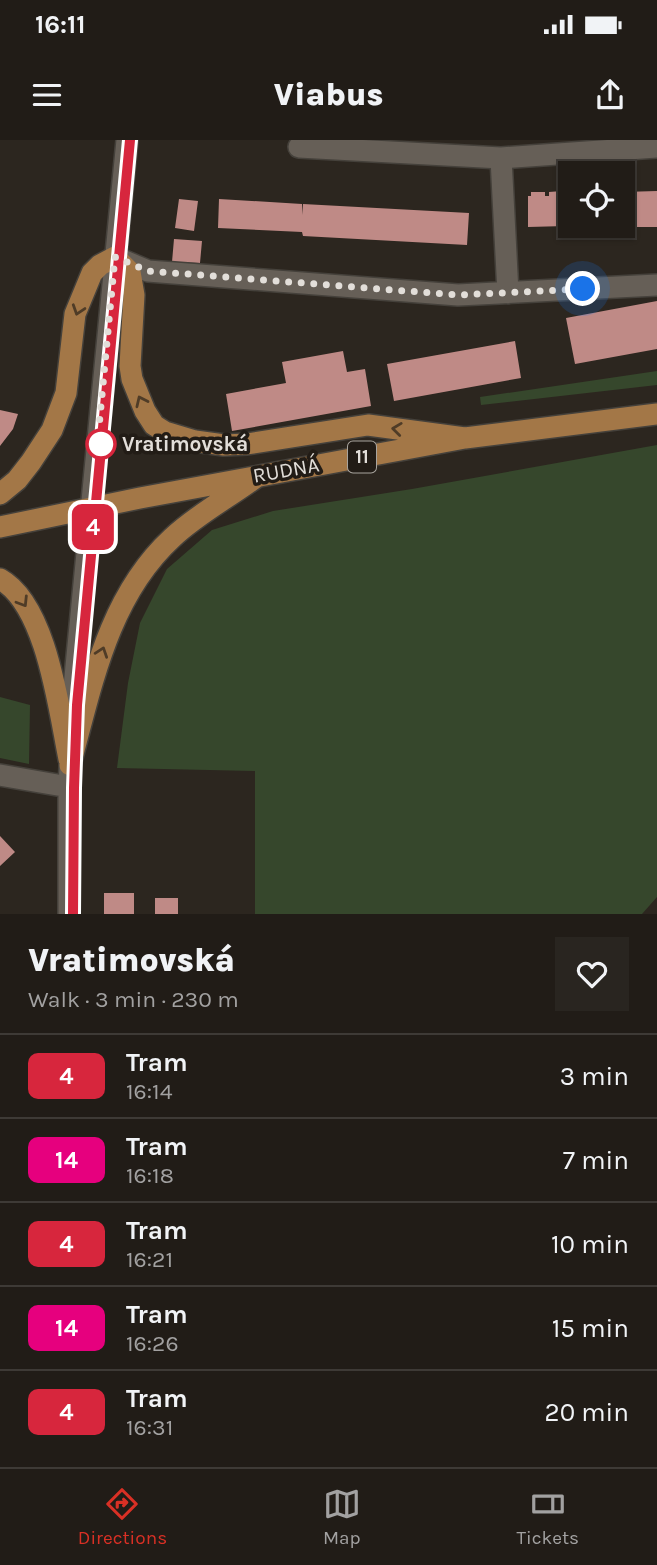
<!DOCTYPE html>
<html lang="en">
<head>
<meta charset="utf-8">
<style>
	body { margin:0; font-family:Karla,sans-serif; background:#292520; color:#f1f3f6; height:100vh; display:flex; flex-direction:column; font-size:26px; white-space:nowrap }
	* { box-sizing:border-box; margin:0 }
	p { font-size:23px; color:#a2a1a1 }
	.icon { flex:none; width:38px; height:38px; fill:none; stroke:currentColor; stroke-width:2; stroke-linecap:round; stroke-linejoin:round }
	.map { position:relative; height:774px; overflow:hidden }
	.side { display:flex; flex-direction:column; background:#211c17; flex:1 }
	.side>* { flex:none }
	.badge { padding:0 14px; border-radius:10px; font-size:24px; line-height:46px }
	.tools { position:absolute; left:558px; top:21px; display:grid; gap:14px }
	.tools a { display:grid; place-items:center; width:77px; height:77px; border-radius:0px; background:#211c17; box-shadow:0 2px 5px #0004,0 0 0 2px #3e3a36; font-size:35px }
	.you { position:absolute; width:35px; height:35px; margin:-18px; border:5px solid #fff; border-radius:50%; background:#1a73e8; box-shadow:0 0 0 10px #1a73e833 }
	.map>.badge { position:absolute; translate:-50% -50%; box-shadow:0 0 0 4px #fff }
	.round { display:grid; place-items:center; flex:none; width:74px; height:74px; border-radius:0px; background:#292520 }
	.head { display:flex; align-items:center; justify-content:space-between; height:119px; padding:0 28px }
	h1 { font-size:33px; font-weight:800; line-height:52px }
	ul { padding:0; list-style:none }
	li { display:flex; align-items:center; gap:21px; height:84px; padding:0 28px; border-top:2px solid #3e3a36 }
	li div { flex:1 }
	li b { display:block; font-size:26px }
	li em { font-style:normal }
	li .badge { min-width:77px; font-weight:700; text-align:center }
	.status { display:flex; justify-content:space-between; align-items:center; height:49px; padding:0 35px; background:#211c17; direction:ltr }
	.status svg { height:19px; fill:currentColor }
	header { display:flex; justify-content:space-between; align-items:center; height:91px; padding:0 28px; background:#211c17; font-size:32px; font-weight:800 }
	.dock { display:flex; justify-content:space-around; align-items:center; height:98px; border-top:2px solid #3e3a36; background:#211c17; font-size:19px; color:#a2a1a1 }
	.dock a { display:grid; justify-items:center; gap:4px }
	.dock .active { color:#d93025 }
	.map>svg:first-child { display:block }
	.green { fill:#36472c }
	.building { fill:#bf8a86 }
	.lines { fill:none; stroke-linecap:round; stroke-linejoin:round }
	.minor-casing { stroke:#45413b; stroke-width:24 }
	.major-casing { stroke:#45413b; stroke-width:24 }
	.minor { stroke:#665f57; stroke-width:21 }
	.major { stroke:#a37747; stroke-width:21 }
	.tram { stroke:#aca7a2; stroke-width:2 }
	.oneway { stroke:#4f3c27 }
	.line-casing { stroke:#fff; stroke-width:16 }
	.line { stroke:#d7263d; stroke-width:10 }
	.walk { stroke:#e2ded9; stroke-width:7; stroke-dasharray:0 12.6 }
	.stop-dot { fill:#fff; stroke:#d7263d; stroke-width:3.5 }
	.labels { text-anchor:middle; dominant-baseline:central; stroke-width:7; stroke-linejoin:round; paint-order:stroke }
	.shield { fill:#221c16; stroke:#a8a49e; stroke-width:2 }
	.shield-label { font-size:19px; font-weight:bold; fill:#e2ded9 }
	.stop-label { font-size:21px; font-weight:bold; fill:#e2ded9; stroke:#221c16; text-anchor:start }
	.street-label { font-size:21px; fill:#e2ded9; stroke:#221c16 }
</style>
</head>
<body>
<div class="status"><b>16:11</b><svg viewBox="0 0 49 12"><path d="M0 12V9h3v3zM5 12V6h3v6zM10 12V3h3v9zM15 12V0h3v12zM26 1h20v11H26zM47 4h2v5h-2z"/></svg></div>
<header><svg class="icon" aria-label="menu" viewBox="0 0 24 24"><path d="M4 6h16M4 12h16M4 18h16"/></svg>Viabus<svg class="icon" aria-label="share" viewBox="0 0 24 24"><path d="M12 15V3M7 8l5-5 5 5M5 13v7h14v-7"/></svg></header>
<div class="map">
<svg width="657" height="774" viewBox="0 0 657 774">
	<rect width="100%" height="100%" fill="#2c261f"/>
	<!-- green -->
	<path class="green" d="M657 231V245L481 265 480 257Z
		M657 305V757L642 774H255V631L117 628 128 543 140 483 167 429 212 390 273 371 412 349Z
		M0 557 30 565 29 624 0 618Z"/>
	<!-- building -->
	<path class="building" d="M562 51V56H565L566 86 528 87V56H531V52H545V56H549V52Z
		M657 51V87H623V52Z
		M566 53H570V86H590V88H567Z
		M179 59 198 61 194 91 175 88Z
		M219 59 302 64V75L303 64 469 73 467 105 303 96 302 92 218 88Z
		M174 99 202 101 200 123 172 122Z
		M657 161V209L575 224 566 178Z
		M515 201 521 238 394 261 387 224Z
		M343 211 347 232 365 229 371 266 232 291 226 254 286 243 282 222Z
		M0 270 18 274 13 289 0 306Z
		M0 696 15 712 0 726Z
		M104 753H134V774H104Z
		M155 758H178V774H155Z"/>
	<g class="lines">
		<defs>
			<path id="minor" d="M299 7 501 18 657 7
				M501 18 508 153
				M115 117 148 131 458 155 657 145
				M0 635 69 647
				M69 774V647L74 547 127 0"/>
			<path id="major" d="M0 354 17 340 31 322 52 290 66 253 75 174 92 133 100 125 115 117 130 132 134 155 130 226 132 239 145 271 154 285 165 292 195 301 224 305 247 304 368 285 465 298
				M0 387 140 358 465 298 657 274
				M0 439C47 465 59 571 69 619
				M70 625C92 545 108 457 172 398 196 375 228 358 255 338"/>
		</defs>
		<!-- minor casing -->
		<use href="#minor" class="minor-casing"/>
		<!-- major casing -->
		<use href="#major" class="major-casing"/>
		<!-- minor -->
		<use href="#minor" class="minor"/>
		<!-- major -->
		<use href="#major" class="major"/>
		<!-- tram -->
		<path class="tram" d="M73 774 74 648 77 566 130 0"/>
	</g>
	<!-- one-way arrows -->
	<defs><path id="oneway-chevron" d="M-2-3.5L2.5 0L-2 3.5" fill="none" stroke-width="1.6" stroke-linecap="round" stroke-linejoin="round" transform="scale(1.75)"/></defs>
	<g class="oneway">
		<use href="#oneway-chevron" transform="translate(78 170) rotate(108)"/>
		<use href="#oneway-chevron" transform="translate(141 261) rotate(-115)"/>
		<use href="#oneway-chevron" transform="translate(397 289) rotate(-173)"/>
		<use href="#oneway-chevron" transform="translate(23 462) rotate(58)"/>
		<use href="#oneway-chevron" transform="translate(102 512) rotate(-71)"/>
	</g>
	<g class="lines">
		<defs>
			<path id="line" d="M73 774 74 648 77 565 130 0"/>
		</defs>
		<!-- line casing -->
		<use href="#line" class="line-casing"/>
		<!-- line -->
		<use href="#line" class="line"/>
		<!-- walk -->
		<path class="walk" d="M101 304 98 298 115 117 148 131 458 155 583 149"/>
	</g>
	<!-- markers -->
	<circle class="stop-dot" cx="101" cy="304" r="14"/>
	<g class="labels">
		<!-- shield labels -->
		<rect class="shield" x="348" y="301.5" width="28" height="31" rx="5"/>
		<g class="shield-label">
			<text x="362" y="317">11</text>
		</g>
		<!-- stop labels -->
		<g class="stop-label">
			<text x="122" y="304">Vratimovská</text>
		</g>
		<!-- street labels -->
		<g class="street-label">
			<text transform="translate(286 330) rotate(-10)">RUDNÁ</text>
		</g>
	</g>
</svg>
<div class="tools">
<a><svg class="icon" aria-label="locate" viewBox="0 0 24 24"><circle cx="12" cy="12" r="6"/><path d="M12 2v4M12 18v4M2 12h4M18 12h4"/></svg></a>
</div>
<div class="you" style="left:583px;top:149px"></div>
<b class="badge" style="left:93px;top:387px;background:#d7263d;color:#fff">4</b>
</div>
<section class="side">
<div class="head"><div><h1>Vratimovská</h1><p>Walk · 3 min · 230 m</p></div><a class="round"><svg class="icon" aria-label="heart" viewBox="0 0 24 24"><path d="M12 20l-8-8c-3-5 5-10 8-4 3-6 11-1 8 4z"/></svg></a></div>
<ul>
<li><span class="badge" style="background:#d7263d;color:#fff">4</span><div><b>Tram</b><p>16:14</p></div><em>3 min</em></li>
<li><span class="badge" style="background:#e6007e;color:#fff">14</span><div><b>Tram</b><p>16:18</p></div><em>7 min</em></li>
<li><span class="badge" style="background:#d7263d;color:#fff">4</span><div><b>Tram</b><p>16:21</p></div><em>10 min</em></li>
<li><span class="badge" style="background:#e6007e;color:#fff">14</span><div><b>Tram</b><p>16:26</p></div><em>15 min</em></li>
<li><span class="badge" style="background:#d7263d;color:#fff">4</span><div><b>Tram</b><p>16:31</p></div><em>20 min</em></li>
</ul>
</section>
<nav class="dock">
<a class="active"><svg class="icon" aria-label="directions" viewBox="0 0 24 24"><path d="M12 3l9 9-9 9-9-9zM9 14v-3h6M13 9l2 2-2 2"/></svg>Directions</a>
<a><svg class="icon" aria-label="map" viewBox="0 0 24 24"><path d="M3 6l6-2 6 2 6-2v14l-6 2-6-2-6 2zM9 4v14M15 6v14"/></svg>Map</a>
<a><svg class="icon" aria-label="tickets" viewBox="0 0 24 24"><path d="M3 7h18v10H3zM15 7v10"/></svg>Tickets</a>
</nav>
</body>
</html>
